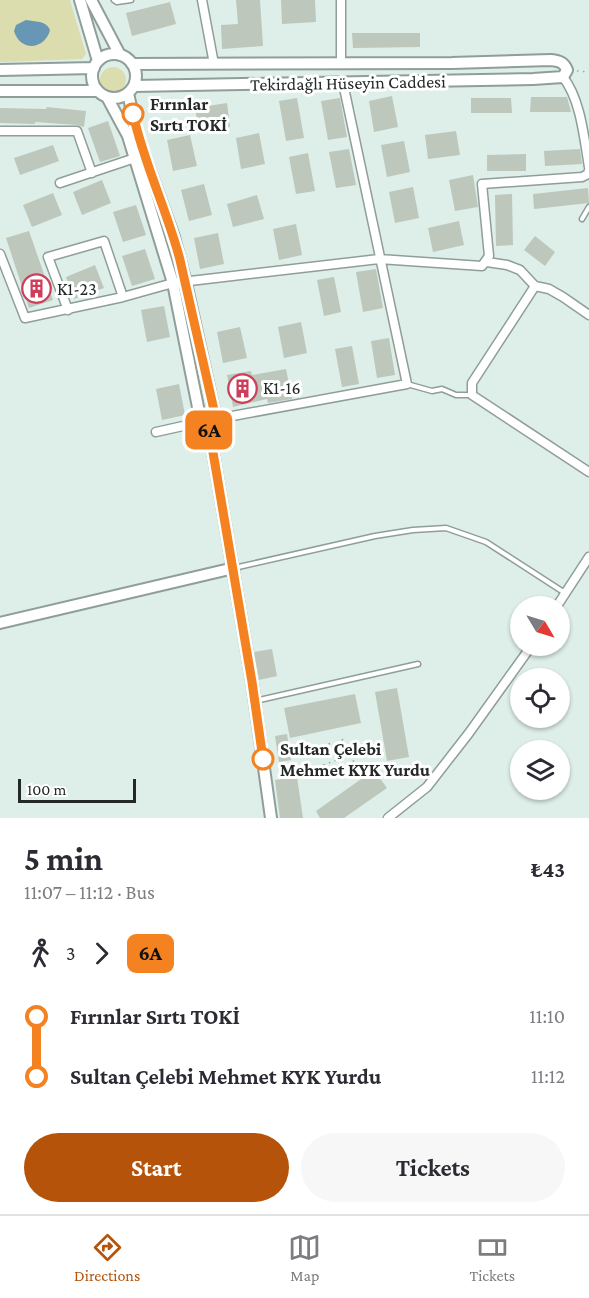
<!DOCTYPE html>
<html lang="en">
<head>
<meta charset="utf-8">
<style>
	body { margin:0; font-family:"Crimson Pro",serif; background:#f7f7f7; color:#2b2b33; height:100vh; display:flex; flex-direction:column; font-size:22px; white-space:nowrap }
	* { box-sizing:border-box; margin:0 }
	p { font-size:20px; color:#7c7c81 }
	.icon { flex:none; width:33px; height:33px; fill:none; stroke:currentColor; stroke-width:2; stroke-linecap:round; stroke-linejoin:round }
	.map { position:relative; height:818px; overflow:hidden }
	.side { display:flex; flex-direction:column; background:#fff; flex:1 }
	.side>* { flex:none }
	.badge { padding:0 12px; border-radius:9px; font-size:21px; line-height:39px }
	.needle { width:39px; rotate:128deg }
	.controls { position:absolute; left:510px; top:596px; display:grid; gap:12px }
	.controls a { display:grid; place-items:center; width:60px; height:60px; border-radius:50%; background:#fff; box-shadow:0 2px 4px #0004; font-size:30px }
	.scale { position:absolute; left:18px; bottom:15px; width:118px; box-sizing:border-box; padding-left:6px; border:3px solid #232927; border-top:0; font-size:16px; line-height:21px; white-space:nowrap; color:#232927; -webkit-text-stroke:4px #fff; paint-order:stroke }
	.map>.badge { position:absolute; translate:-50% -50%; box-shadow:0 0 0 3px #fff }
	.legs { display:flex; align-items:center; gap:9px; height:66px; padding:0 24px; font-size:20px }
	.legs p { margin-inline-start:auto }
	.headline { display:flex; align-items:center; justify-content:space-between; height:102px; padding:0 24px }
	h1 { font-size:33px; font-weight:700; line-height:45px }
	.action { display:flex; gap:12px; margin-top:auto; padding:12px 24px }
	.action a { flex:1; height:69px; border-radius:36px; background:#b45309; color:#fff; font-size:24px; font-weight:700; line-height:69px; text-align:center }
	.action a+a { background:#f7f7f7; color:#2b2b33 }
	ul { padding:0 24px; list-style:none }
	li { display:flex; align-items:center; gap:21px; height:60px; font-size:22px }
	li i { display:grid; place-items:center; width:9px; height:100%; margin:0 8px; background:currentColor }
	li i::after { content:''; width:15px; height:15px; margin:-8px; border:4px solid; border-radius:50%; background:#fff }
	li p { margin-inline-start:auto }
	li:first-child i { background:linear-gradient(#0000 50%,currentColor 0) }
	li:last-child i { background:linear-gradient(currentColor 50%,#0000 0) }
	.menu { display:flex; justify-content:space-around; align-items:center; height:84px; border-top:2px solid #e1e1e2; background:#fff; font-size:16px; color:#7c7c81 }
	.menu a { display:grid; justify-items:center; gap:3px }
	.menu .current { color:#b45309 }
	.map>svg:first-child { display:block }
	.green { fill:#dbddae }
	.water { fill:#6897b5 }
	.building { fill:#bdc7bc }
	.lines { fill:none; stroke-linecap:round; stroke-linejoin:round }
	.service-casing { stroke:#8f9e99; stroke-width:7 }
	.minor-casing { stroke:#8f9e99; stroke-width:11 }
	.tertiary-casing { stroke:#8f9e99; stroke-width:14 }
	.secondary-casing { stroke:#8f9e99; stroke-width:14 }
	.path { stroke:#95a19d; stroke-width:1.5; stroke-dasharray:1.5 4.5; stroke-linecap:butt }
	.service { stroke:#fff; stroke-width:4 }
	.minor { stroke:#fff; stroke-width:8 }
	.tertiary { stroke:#fff; stroke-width:10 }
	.secondary { stroke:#fff; stroke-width:10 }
	.line-1-casing { stroke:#fff; stroke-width:14 }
	.line-1 { stroke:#f58220; stroke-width:9 }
	.stop-1-dot { fill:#fff; stroke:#f58220; stroke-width:3 }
	.labels { text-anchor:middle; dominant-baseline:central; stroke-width:6; stroke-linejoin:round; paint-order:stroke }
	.street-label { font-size:18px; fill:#232927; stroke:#fff }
	.stop-label { font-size:18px; font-weight:bold; fill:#232927; stroke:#fff; text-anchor:start }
	.poi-label { font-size:18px; fill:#232927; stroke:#fff; text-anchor:start }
</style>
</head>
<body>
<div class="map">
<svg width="589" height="818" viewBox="0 0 589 818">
	<rect width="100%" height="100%" fill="#deeee9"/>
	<!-- green -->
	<path class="green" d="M0 0H70L86 54 82 59 0 62Z
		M100 80a13 13 0 1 1 26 0a13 13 0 1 1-26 0Z"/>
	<!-- water -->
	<path class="water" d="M26 20C35 22 46 20 50 30 45 50 20 52 14 31L16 25Z"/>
	<!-- building -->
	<path class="building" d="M236 0H260L263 46 222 49 221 25 238 24Z
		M281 0H315L316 22 282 24Z
		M170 2 176 24 132 36 126 13Z
		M352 33H420V47L353 48Z
		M392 96 398 127 374 132 369 101Z
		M531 97H567L571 112H530Z
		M297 98 304 138 286 141 279 101Z
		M340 98 347 137 328 140 321 101Z
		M471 98H511L512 113H471Z
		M227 103 230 127 199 132 195 108Z
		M47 107 86 111 84 127 77 125 35 122V124L0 123V108L46 109Z
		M108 121 120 156 100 162 88 128Z
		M456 131 460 155 428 159 425 135Z
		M259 133 265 164 241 169 236 138Z
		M190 135 197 166 173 171 167 140Z
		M404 141 410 172 387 177 381 145Z
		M53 145 59 161 20 175 14 158Z
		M349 149 356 185 336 188 329 152Z
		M580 149 582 164 545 166 544 151Z
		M308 153 315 191 296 194 289 157Z
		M526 154V171H487V155Z
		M473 175 478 207 455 211 449 180Z
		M102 180 111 203 82 215 73 192Z
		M204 184 212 215 189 221 181 190Z
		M413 187 419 218 395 223 389 192Z
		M588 188 589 203 534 209 533 194Z
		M53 193 62 215 32 227 23 205Z
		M512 194 513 245 496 246 495 195Z
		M257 195 264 219 233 227 227 204Z
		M136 205 146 235 123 242 113 212Z
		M459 221 464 245 433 252 428 228Z
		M296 224 302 255 279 260 273 229Z
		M29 231 53 300 29 308 6 238Z
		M218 233 224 264 200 269 194 238Z
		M535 236 555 252 545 266 524 250Z
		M145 249 155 279 132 286 122 256Z
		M95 265 104 288 74 299 66 277Z
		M376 269 383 308 363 312 356 272Z
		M334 277 341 312 324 316 317 280Z
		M164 306 170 337 147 342 141 310Z
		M301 322 307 353 284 358 278 327Z
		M240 327 247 358 223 363 217 332Z
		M389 338 395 375 377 378 371 341Z
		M352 346 359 384 342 387 335 349Z
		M286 369 292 399 268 403 267 399 233 407 227 375 251 371 252 375Z
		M179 384 185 415 162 420 156 389Z
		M272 649 277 676 259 680 254 652Z
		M397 688 409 757 387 761 375 692Z
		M355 694 361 723 290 738 284 708Z
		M287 734 291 760 279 762 275 736Z
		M374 770 387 788 344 818H320L316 811Z
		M297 777 303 818H280L275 780Z"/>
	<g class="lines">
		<defs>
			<path id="service" d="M114 0 117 2 131 0
				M582 219 589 207
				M407 384 432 391 442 389 456 395H471
				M234 568 375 536 413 530 446 528 486 542 565 593
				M255 701 418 664"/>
			<path id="minor" d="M202 0 214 64
				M341 62V0
				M563 77C581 100 584 138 589 167
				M0 131H77L92 173
				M60 183 135 158
				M0 254 25 318 123 297 173 283 379 259 482 266 489 256 482 184 582 177 588 174 589 170
				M487 262 507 265 520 270 535 286 549 289 563 297 589 315
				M535 286 472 383V395L589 472
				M68 310 48 257 104 241 123 297
				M156 432 201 422 208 423 216 419 407 384 343 83
				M557 606 589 557
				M388 818 427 787 469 733 532 645"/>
			<path id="tertiary" d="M208 423 252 682 271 818
				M0 623 234 568"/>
			<path id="secondary" d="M80 0 98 61
				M91 0 120 55
				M92 76a22 22 0 1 1 44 0a22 22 0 1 1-44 0Z
				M132 64 452 63 551 60C559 61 564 62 567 70L563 77 533 79 134 86
				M0 70 94 68
				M0 91H97
				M128 93 137 135 174 237 186 283 216 419
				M107 97 128 136 173 283 201 422"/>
		</defs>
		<!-- service casing -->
		<use href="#service" class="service-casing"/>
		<!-- minor casing -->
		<use href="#minor" class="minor-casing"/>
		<!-- tertiary casing -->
		<use href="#tertiary" class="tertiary-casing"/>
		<!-- secondary casing -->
		<use href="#secondary" class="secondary-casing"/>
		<!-- path -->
		<path class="path" d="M577 71 589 72
			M342 739 356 766
			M329 743 341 776
			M312 769 381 744"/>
		<!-- service -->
		<use href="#service" class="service"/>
		<!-- minor -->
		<use href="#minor" class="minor"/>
		<!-- tertiary -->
		<use href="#tertiary" class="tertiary"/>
		<!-- secondary -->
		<use href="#secondary" class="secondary"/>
	</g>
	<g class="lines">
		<defs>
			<path id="line-1" d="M133 114C144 164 167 210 180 260L216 419 208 423 252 682 263 759"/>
		</defs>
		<!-- line-1 casing -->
		<use href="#line-1" class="line-1-casing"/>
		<!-- line-1 -->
		<use href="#line-1" class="line-1"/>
	</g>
	<!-- icons -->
	<defs>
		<symbol id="building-ring" viewBox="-11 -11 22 22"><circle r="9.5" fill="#fff" stroke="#ce3e5a" stroke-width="1.5"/><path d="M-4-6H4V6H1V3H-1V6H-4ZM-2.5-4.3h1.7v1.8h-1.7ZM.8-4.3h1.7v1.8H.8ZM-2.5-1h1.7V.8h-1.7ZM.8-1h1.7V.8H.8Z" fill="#ce3e5a"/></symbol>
	</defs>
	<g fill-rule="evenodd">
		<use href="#building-ring" x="20" y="272" width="33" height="33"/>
		<use href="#building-ring" x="226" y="372" width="33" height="33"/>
	</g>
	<!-- markers -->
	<g class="stop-1-dot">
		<circle cx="133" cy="114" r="10"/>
		<circle cx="263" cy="759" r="10"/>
	</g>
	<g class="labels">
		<!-- street labels -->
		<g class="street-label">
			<text transform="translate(348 83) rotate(-1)">Tekirdağlı Hüseyin Caddesi</text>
		</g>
		<!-- stop labels -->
		<g class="stop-label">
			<text x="150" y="104">Fırınlar<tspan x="150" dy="21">Sırtı TOKİ</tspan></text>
			<text x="280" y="749">Sultan Çelebi<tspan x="280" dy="21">Mehmet KYK Yurdu</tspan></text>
		</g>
		<!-- poi labels -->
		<g class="poi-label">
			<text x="57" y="289">K1-23</text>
			<text x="263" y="388">K1-16</text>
		</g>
	</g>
</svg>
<div class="controls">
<a><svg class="needle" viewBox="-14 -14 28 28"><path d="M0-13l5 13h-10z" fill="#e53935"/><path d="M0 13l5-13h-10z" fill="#7c7c81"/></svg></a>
<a><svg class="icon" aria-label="locate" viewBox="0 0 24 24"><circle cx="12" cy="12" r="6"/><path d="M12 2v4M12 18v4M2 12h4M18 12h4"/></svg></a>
<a><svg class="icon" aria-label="layers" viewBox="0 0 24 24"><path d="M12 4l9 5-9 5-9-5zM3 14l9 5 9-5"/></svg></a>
</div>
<div class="scale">100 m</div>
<b class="badge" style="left:209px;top:430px;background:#f58220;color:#111">6A</b>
</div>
<section class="side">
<div class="headline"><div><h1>5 min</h1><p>11:07 – 11:12 · Bus</p></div><b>₺43</b></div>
<div class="legs"><svg class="icon" aria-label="walk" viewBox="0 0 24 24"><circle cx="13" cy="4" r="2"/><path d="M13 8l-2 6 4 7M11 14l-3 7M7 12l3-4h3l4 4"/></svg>3<svg class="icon" aria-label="forward" viewBox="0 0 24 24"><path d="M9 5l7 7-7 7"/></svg><b class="badge" style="background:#f58220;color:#111">6A</b></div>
<ul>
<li><i style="color:#f58220"></i><b>Fırınlar Sırtı TOKİ</b><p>11:10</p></li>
<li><i style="color:#f58220"></i><b>Sultan Çelebi Mehmet KYK Yurdu</b><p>11:12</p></li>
</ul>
<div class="action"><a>Start</a><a>Tickets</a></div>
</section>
<nav class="menu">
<a class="current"><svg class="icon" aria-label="directions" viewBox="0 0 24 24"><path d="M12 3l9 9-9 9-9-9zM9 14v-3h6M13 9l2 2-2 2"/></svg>Directions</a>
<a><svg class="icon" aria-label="map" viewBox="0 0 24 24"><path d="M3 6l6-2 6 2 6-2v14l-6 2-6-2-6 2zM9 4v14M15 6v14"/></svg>Map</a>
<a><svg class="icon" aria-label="tickets" viewBox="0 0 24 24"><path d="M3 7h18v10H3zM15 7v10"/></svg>Tickets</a>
</nav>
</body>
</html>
